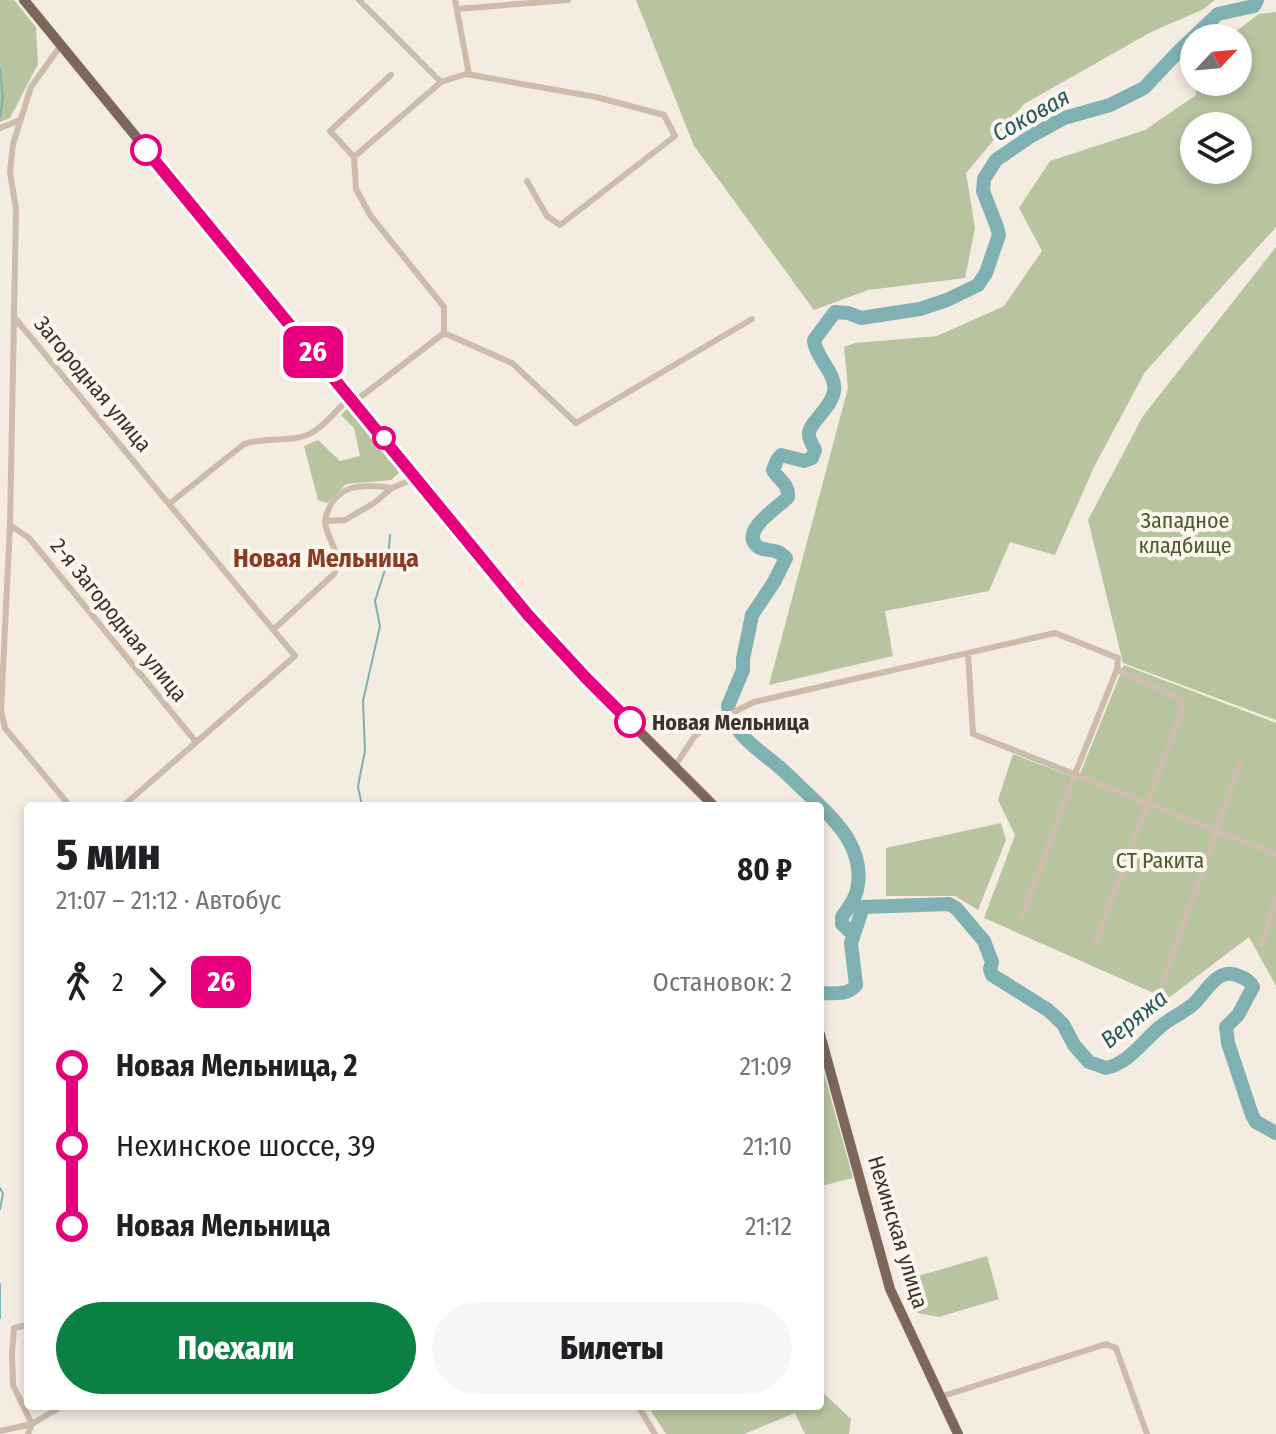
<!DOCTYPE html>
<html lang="ru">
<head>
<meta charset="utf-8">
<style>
	body { margin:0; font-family:"Fira Sans Condensed",sans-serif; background:#f6f6f6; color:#202124; height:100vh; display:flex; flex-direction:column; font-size:30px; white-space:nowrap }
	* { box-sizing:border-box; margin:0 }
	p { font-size:26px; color:#757577 }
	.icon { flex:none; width:44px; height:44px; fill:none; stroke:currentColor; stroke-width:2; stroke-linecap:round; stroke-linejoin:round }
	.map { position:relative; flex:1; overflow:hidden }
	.sheet { position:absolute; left:24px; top:802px; width:800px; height:608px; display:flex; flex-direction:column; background:#fff; border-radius:8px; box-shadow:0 4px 12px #0003 }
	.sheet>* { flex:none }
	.badge { padding:0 16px; border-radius:12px; font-size:28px; line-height:52px }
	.needle { width:52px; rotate:64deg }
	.fabs { position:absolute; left:1180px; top:24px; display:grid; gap:16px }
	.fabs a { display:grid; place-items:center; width:72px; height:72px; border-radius:50%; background:#fff; box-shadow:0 4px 12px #0003; font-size:40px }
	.map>.badge { position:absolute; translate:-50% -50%; box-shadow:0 0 0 4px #fff }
	.legs { display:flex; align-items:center; gap:12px; height:88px; padding:0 32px; font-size:26px }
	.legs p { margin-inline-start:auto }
	.overview { display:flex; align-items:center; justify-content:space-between; height:136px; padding:0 32px }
	h1 { font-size:44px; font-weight:800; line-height:60px }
	.action { display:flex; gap:16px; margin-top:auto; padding:16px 32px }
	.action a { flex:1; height:92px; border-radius:48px; background:#0b8043; color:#fff; font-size:32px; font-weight:800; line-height:92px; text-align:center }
	.action a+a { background:#f6f6f6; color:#202124 }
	ul { padding:0 32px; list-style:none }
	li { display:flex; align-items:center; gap:28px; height:80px; font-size:30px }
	li i { display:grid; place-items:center; width:12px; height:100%; margin:0 10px; background:currentColor }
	li i::after { content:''; width:20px; height:20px; margin:-10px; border:6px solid; border-radius:50%; background:#fff }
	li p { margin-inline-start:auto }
	li:first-child i { background:linear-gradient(#0000 50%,currentColor 0) }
	li:last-child i { background:linear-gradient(currentColor 50%,#0000 0) }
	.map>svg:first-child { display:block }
	.green { fill:#b8c4a0; fill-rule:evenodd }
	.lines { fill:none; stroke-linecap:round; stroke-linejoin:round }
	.stream { stroke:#7fb0b2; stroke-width:2 }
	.river { stroke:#7fb0b2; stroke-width:14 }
	.street { stroke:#cdbbac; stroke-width:6 }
	.primary { stroke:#7d675c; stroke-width:10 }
	.line-1-casing { stroke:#fff; stroke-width:18 }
	.line-1 { stroke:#e6007e; stroke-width:12 }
	.stop-1-dot { fill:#fff; stroke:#e6007e; stroke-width:4 }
	.labels { text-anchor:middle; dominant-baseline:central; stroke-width:8; stroke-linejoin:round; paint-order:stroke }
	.street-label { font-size:22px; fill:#3b302b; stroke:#fbf5ee }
	.park-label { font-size:22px; fill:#4a5a2e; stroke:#fbf5ee }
	.stop-label { font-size:22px; font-weight:bold; fill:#3b302b; stroke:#fbf5ee; text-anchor:start }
	.water-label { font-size:24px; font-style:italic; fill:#1f5a5e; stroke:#fbf5ee }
	.quarter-label { font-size:26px; font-weight:bold; fill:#8c3b22; stroke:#fbf5ee }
</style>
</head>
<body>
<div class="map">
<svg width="1276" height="1434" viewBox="0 0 1276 1434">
	<rect width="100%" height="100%" fill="#f4ebe1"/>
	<!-- green -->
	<path class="green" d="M0 0H14L36 27 38 64 10 118 0 122Z
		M636 0H1215L1202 10 1151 32 1024 104 966 173 975 228 965 278 868 290 814 310 694 146Z
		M1276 12V227L1145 372 1095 465 1055 555 1010 542 989 591 885 611 893 656 769 685 848 388 844 347 855 343 937 336 1004 306 1042 251 1019 208 1050 161 1145 130 1196 95V82H1238V38H1227L1259 14ZM1194 126H1238V170H1194Z
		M1276 247V720L1123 663 1088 520 1143 416Z
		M350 406 400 466 401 471 391 480 346 484 327 503 318 500 304 446 318 440 340 461 360 456 354 428 341 415Z
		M1124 665 1276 723V986L1249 937 1167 999 984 918 1015 835 998 800 1013 754 1078 779Z
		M1001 823 1006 840 978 910 955 896H886V848Z
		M820 1059 853 1178 821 1186 820 1181Z
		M987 1256 999 1299 939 1317 912 1312 901 1281Z
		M820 1390 851 1419 849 1434H805L795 1413 744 1434H666L648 1406H820Z"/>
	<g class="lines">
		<!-- stream -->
		<path class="stream" d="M0 69 3 98 0 117
			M362 806 358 786 365 751 363 701 380 626 375 601 388 560 390 535
			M0 1188 3 1194 0 1209
			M0 1284V1318"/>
		<!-- river -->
		<path class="river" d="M853 934 842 924V917C847 909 855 900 857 890 866 849 836 821 810 796 799 786 789 775 778 766 760 751 730 732 728 706L743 670V659L752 615 774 582 786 558C775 546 764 553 757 546 740 530 779 507 788 497 789 483 778 480 773 470L777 460 781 455 804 461 812 458 815 450C813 445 808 439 809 433 810 422 832 407 834 391 837 374 815 357 814 340L835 312 848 313 861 318 920 309 947 300 978 285 986 273 999 235 997 227 983 191 984 179 996 160 1031 136 1064 118 1110 105 1144 88 1177 53 1218 14 1254 6 1257 0
			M820 993C833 993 848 996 856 985L851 943 863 907 949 904 956 908 984 941 992 962 990 969 992 975 1048 1010 1063 1024 1074 1045 1089 1062 1106 1068C1129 1063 1142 1042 1160 1027 1169 1019 1181 1014 1191 1006 1205 996 1216 965 1239 976 1246 979 1250 981 1253 987L1238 1015 1226 1027 1228 1043 1252 1115 1256 1122 1276 1133"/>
		<!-- street -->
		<path class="street" d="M359 0 441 82
			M455 0 469 74
			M457 9 568 0
			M61 45 31 87 13 144 10 172 16 209 14 317 295 656 123 806
			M391 75 330 131 354 157 356 189 370 215 444 307V333L512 363 576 423 752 319
			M0 128 20 120
			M354 157 441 82 466 74 596 97 664 115 675 136 560 225 547 216 527 181
			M14 317 10 525 1 710 5 728 70 806
			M354 402 444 333
			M169 504 244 444C265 436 293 444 313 432 326 424 339 408 350 397
			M325 521C332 484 361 483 392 488
			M10 525 29 538 196 742
			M273 630 334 574C345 556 326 540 325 521L345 520 374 503 392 488 416 478
			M968 653 973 734 1276 854
			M675 766 694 737 710 724 754 702 1055 633 1118 658 1117 669 1075 774 1022 917
			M1095 945 1185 702 1117 669
			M1262 945 1276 898
			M1162 985 1241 761
			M28 1325 14 1328 12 1353 13 1385 32 1424 28 1434
			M940 1397 1106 1344 1116 1348 1147 1434
			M638 1406 655 1434
			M0 1431 32 1424 62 1406"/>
		<!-- primary -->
		<path class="primary" d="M24 0 528 615 586 678 714 806
			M820 1034 890 1289 958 1434"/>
	</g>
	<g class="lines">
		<defs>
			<path id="line-1" d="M146 150 528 615 586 678 630 722"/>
		</defs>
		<!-- line-1 casing -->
		<use href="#line-1" class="line-1-casing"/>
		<!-- line-1 -->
		<use href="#line-1" class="line-1"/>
	</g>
	<!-- markers -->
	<g class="stop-1-dot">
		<circle cx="146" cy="150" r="14"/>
		<circle cx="384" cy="438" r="10"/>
		<circle cx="630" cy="722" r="14"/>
	</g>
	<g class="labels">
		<!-- street labels -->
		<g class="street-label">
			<text transform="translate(93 384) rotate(50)">Загородная улица</text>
			<text transform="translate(119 620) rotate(51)">2-я Загородная улица</text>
			<text transform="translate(898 1232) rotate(73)">Нехинская улица</text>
		</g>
		<!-- park labels -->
		<g class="park-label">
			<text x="1185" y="520">Западное<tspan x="1185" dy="25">кладбище</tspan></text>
			<text x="1160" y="860">СТ Ракита</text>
		</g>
		<!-- stop labels -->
		<g class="stop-label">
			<text x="652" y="722">Новая Мельница</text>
		</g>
		<!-- water labels -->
		<g class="water-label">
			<text transform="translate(1031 115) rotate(-29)">Соковая</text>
			<text transform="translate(1134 1019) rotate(-39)">Веряжа</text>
		</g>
		<!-- quarter labels -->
		<g class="quarter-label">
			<text x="326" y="558">Новая Мельница</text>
		</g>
	</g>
</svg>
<div class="fabs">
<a><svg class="needle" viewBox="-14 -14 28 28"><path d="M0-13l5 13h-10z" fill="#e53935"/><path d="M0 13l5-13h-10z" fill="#757577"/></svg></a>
<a><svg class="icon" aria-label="layers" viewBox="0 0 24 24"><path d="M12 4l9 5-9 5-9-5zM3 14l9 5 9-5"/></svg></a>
</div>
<b class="badge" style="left:313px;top:352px;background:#e6007e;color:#fff">26</b>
<section class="sheet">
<div class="overview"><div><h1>5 мин</h1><p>21:07 – 21:12 · Автобус</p></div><b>80 ₽</b></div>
<div class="legs"><svg class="icon" aria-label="walk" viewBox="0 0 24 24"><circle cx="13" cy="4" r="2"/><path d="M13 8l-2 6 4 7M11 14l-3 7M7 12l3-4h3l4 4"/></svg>2<svg class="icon" aria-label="forward" viewBox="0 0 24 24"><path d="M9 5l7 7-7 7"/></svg><b class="badge" style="background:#e6007e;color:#fff">26</b><p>Остановок: 2</p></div>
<ul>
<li><i style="color:#e6007e"></i><b>Новая Мельница, 2</b><p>21:09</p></li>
<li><i style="color:#e6007e"></i><span>Нехинское шоссе, 39</span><p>21:10</p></li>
<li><i style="color:#e6007e"></i><b>Новая Мельница</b><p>21:12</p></li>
</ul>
<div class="action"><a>Поехали</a><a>Билеты</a></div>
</section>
</div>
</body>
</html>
